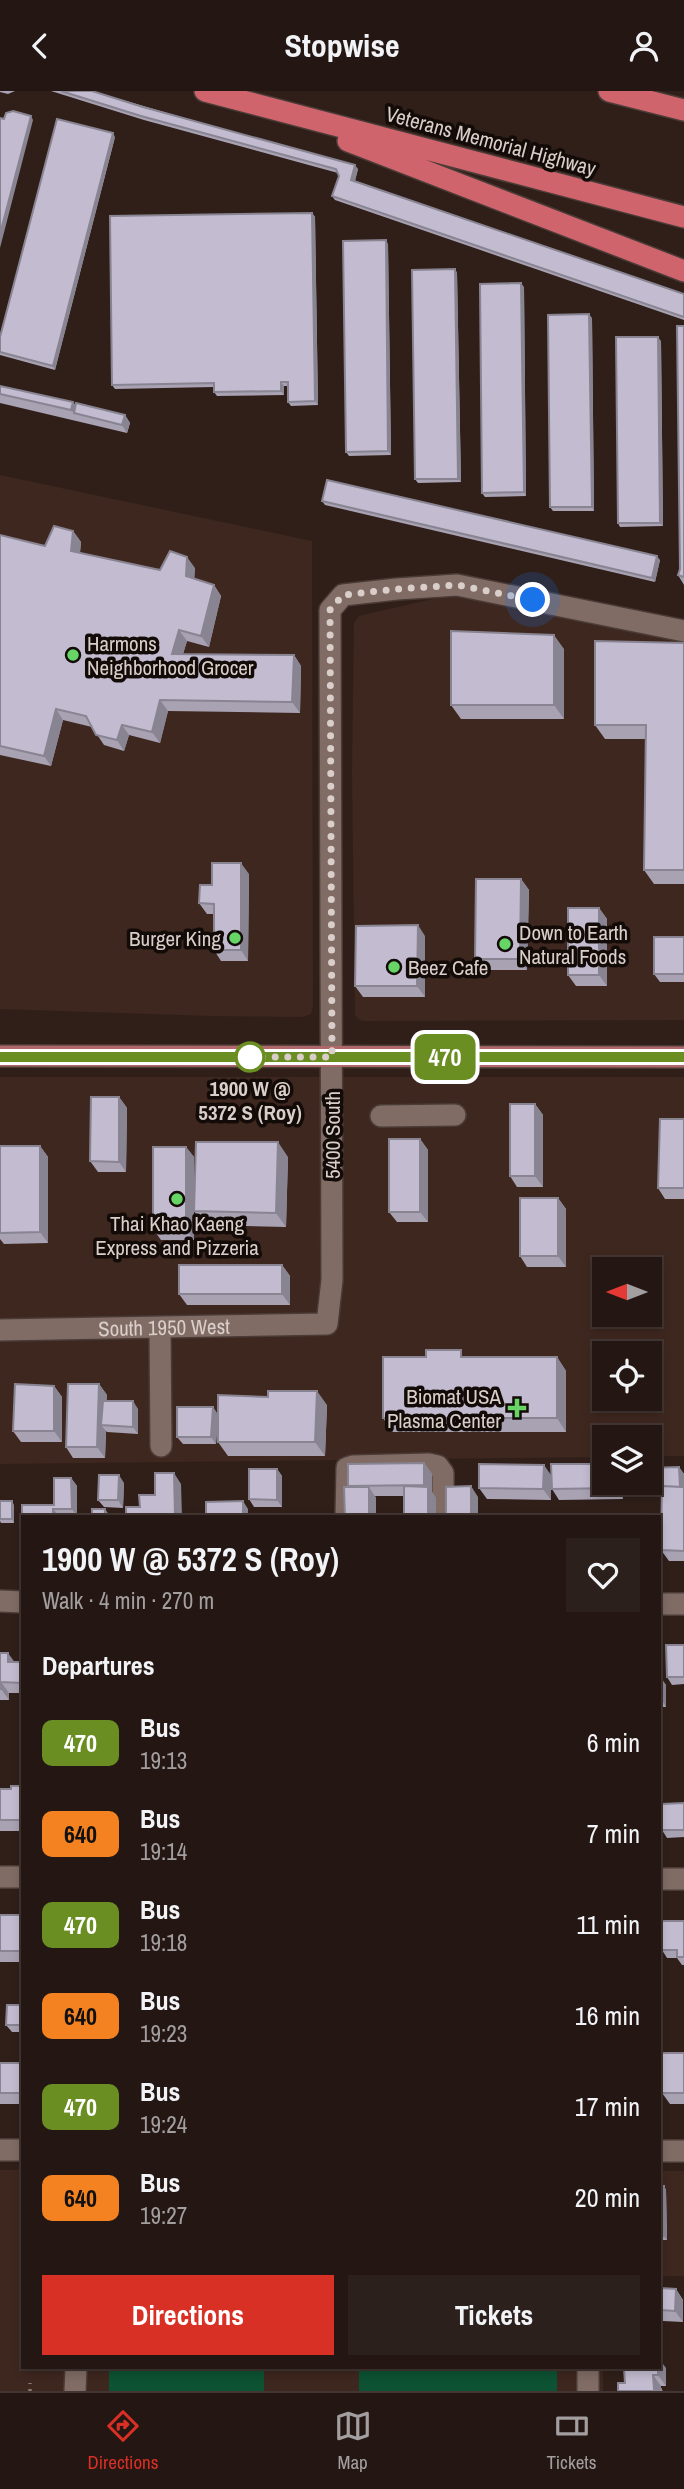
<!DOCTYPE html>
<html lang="en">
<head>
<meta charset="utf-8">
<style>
	body { margin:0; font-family:"Archivo Narrow",sans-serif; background:#2c201c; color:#f1f3f6; height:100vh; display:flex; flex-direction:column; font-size:26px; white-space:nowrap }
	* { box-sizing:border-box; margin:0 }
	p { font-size:23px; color:#a39fa0 }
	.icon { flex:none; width:38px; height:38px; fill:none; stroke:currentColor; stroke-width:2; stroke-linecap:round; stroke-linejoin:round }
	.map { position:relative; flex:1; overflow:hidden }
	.sheet { position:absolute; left:21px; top:1424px; width:640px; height:854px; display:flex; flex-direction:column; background:#241713; border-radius:0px; box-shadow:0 4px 10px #0003,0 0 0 2px #413633 }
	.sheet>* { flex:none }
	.badge { padding:0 14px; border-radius:10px; font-size:24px; line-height:46px }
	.needle { width:46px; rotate:270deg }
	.buttons { position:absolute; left:592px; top:1166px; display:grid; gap:14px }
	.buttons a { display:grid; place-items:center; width:70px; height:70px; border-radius:0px; background:#241713; box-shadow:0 4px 10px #0003,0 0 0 2px #413633; font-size:35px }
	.you { position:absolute; width:35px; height:35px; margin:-18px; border:5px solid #fff; border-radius:50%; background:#1a73e8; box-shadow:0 0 0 10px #1a73e833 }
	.map>.badge { position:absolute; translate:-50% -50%; box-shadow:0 0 0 4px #fff }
	h2 { padding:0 21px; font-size:26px; line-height:63px }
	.round { display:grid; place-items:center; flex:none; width:74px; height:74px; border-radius:0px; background:#2c201c }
	.overview { display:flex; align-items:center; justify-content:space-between; height:119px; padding:0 21px }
	h1 { font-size:33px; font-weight:800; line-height:52px }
	.button { display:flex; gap:14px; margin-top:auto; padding:14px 21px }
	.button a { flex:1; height:80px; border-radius:0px; background:#d93025; color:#fff; font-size:28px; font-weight:800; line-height:80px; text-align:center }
	.button a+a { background:#2c201c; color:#f1f3f6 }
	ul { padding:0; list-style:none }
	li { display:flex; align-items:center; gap:21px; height:91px; padding:0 21px }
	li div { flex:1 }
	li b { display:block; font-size:26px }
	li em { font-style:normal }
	li .badge { min-width:77px; font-weight:700; text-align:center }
	header { display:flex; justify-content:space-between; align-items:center; height:91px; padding:0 21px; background:#241713; font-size:32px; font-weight:800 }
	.tabs { display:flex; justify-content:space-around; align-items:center; height:98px; border-top:2px solid #413633; background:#241713; font-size:19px; color:#a39fa0 }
	.tabs a { display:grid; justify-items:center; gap:4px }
	.tabs .selected { color:#d93025 }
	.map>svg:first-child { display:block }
	.built { fill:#3e271f; fill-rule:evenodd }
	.green { fill:#0d5233 }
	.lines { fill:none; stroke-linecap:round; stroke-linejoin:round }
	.minor-casing { stroke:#4a3b37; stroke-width:24 }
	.major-casing { stroke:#4a3b37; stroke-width:24 }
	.highway-casing { stroke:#4a3b37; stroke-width:24 }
	.path { stroke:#867873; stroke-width:3.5; stroke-dasharray:2 5; stroke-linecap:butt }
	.minor { stroke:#806c65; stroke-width:21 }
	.major { stroke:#b06769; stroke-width:21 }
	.highway { stroke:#d0646c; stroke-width:21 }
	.wall { fill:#a8a2b3 }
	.shaded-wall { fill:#888492 }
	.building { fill:#c3bcd0; stroke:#888492; stroke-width:2 }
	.line-casing { stroke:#fff; stroke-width:16 }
	.line { stroke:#6b8e23; stroke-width:10 }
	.walk { stroke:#daceca; stroke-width:7; stroke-dasharray:0 12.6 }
	.poi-dot { fill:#67d466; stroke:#120b08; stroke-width:2.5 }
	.stop-dot { fill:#fff; stroke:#6b8e23; stroke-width:3.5 }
	.labels { text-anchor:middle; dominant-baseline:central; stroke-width:7; stroke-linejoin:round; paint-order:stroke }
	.street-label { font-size:21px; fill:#daceca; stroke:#120b08 }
	.poi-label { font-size:21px; fill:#daceca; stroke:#120b08; text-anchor:start }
	.stop-label { font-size:21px; font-weight:bold; fill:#daceca; stroke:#120b08 }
</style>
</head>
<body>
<header><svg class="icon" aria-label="back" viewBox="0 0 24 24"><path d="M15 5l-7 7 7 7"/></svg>Stopwise<svg class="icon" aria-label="person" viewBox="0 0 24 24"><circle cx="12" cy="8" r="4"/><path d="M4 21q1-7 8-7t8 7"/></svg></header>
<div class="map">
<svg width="684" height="2300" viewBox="0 0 684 2300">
	<rect width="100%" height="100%" fill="#301f19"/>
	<!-- built -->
	<path class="built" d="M0 384 312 450 313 916 311 923 303 926 211 925 0 918Z
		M454 503 684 547V929L364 930 360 929 355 924 352 681 354 532 359 525Z
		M0 986H684V1365H649V1346H604V1366L0 1373ZM604 1178H649V1223H604ZM604 1262H649V1307H604Z
		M0 2079H23V2277H603V2300H0Z
		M660 2080H684V2185H660Z"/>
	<!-- green -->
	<path class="green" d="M109 2277H264V2300H109Z
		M359 2277H557V2300H359Z"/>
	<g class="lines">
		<defs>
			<g id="minor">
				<path d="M381 1025 455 1024"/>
				<path d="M160 1237 161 1355"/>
				<path id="s1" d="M0 1239 327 1233 332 1189 330 519 343 504 397 498 457 494 684 540"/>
				<path d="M346 1426 347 1377 353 1375 429 1373 438 1375 443 1382V1426"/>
				<path d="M0 1510 23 1511"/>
				<path d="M660 1513H684"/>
				<path d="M0 1786H23"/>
				<path d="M660 1788H684"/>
				<path d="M0 2059H23"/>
				<path d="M660 2060H684"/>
				<path d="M75 2300 76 2277"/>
				<path d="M588 2300V2277"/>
			</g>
			<path id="major" d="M0 965 684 966"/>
			<path id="highway" d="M205 0 684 126
				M609 0 684 19
				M348 50 684 180"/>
		</defs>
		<!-- minor casing -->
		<use href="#minor" class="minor-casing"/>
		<!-- major casing -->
		<use href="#major" class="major-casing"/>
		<!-- highway casing -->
		<use href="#highway" class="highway-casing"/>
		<!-- path -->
		<path class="path" d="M30 2300V2292"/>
		<!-- minor -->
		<use href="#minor" class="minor"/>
		<!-- major -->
		<use href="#major" class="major"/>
		<!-- highway -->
		<use href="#highway" class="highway"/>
	</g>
	<!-- wall -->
	<path class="wall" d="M0 0H15L8 3 0 1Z
		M51 0H92L358 78 355 90 684 203V229L335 109 332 105 339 85 338 82 144 29Z
		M115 46 55 279 0 264V246Z
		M312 122 315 126 318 314 291 315 288 311V295H284V304L217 305 214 301V296L115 298 112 294Z
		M388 153 391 364 349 365 346 361Z
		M455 178 457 182 461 391 418 392 415 388Z
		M524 196 526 405 485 406 482 402Z
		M592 227 594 420H553L550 416Z
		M684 235V494L678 484 680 478Z
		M661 250 663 435 620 436 618 432Z
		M0 295 73 311 76 315 125 324 130 332 127 342 0 312Z
		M322 410 660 469 655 491 325 414Z
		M73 440 81 451 80 462 160 479 195 477 194 487 214 494 221 505 209 556 187 550 183 563 294 564 301 575 300 622 168 620 160 652 129 644 124 660 104 654 92 636 63 629 51 675 0 664V444L45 455Z
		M684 552V793H654L644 779 646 648H605L595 634Z
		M564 558V628H461L451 614Z
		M249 783 248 870H221L214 859V823H207L199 812 212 794Z
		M521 788 529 799 527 879H482L475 868Z
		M599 817 607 828V895H576L568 884Z
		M425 845V906H363L355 895Z
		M684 846V891H660L654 883Z
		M119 1006 127 1017 126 1081H98L90 1070Z
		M535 1013 543 1024V1096H517L510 1085Z
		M684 1028V1108H665L658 1097Z
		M420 1048 428 1059V1131H397L389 1121Z
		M0 1055H40L48 1066V1152L4 1153 0 1148Z
		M186 1056 194 1066V1149H161L153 1138Z
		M288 1066 286 1136 204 1134 194 1120Z
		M558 1107 566 1118V1176H527L520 1165Z
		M282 1174 290 1185V1214H187L179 1203Z
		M557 1266 566 1280V1341H393L383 1327Z
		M99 1293 107 1304 106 1310 138 1318V1343L107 1341 106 1340 105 1367H73L66 1356Z
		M54 1295 62 1306V1351H21L13 1340Z
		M327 1314 325 1365H228L218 1351V1326L216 1353H183L177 1346 213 1316 218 1324Z
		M424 1372 432 1383V1401L436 1407 404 1405H375L376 1407V1426H345L349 1396 348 1395Z
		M679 1376 684 1383V1470H669L661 1459 662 1405H646L641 1398Z
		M277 1378 282 1385V1416H254L249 1408Z
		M551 1384V1409L487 1408 479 1397Z
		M54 1387H71L77 1395V1425L23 1426V1456L22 1455V1414H54Z
		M604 1391H623V1408L559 1409 552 1398Z
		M124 1392 123 1417 104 1416 98 1409Z
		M0 1410 14 1414V1432H1L0 1430Z
		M684 1554V1593L672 1594 667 1586Z
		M0 1562 15 1571H23V1602H9V1609H0Z
		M660 1586 666 1594V1616H660Z
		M23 1695V1740H0V1698H11Z
		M684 1712V1746L667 1747 662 1739Z
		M0 1824H23V1871H0Z
		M684 1830V1874H682L677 1867H667L662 1859Z
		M23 1914V1941H12L6 1934Z
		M684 1962V2013H670L662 2002Z
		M0 1972H23V2013H0Z
		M660 2095H664L666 2099 667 2149H660Z
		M660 2197 676 2198 683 2209V2231L663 2230V2261H660Z
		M666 2277V2295H661V2298L663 2300H618L625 2292Z"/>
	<!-- shaded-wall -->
	<path class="shaded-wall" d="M31 25 33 29 0 157V143Z
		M113 42 115 46 55 279 53 275Z
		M355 74 358 78 354 93 351 89Z
		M312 122 315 126 318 314 315 310Z
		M386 149 388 153 391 364 388 360Z
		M455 178 457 182 461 391 458 388Z
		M521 192 524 196 526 405 524 401Z
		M589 223 592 227 594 420 592 416Z
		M658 246 661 250 663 435 660 432Z
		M281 291 284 295V304L281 300Z
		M73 311 81 322H74L71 319Z
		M125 324 130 332 127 342 122 334Z
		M73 440 81 451 79 471 71 460Z
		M657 465 660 469 655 491 652 487Z
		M187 466 195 477 194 496 186 485Z
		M214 494 221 505 209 556 201 545Z
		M179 539 187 550 180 573 172 563Z
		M554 544 564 558V628L554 614Z
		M294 564 301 575 300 622 292 611Z
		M160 609 168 620 160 652 152 641Z
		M56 618 63 629 51 675 44 665Z
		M122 634 129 644 124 660 117 649Z
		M241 772 249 783 248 870 241 859Z
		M521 788 529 799 527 879 520 868Z
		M599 817 607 828V895L599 884Z
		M418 834 425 845V906L417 895Z
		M119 1006 127 1017 126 1081 119 1071Z
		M535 1013 543 1024V1096L535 1085Z
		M420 1048 428 1059V1131L420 1121Z
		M278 1051 288 1066 286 1136 276 1122Z
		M40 1055 48 1066V1152L40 1141Z
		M186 1056 194 1066V1149L186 1138Z
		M558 1107 566 1118V1176L558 1165Z
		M282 1174 290 1185V1214L282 1203Z
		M557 1266 566 1280V1341L557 1327Z
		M99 1293 107 1304 106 1334H101L106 1340 105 1367 97 1356Z
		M54 1295 62 1306V1351L54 1340Z
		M317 1300 327 1314 325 1365 315 1351Z
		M133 1310 138 1318V1343L133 1336Z
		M213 1316 218 1324 216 1353 211 1346Z
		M424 1372 432 1383V1401L436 1407V1426H428V1399L424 1394Z
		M544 1374 551 1384V1409L543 1398Z
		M679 1376 684 1383V1402L680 1397Z
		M277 1378 282 1385V1416L277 1409Z
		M174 1382 181 1393 182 1426H175Z
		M119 1384 124 1392 123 1417 118 1409Z
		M71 1387 77 1395V1425L72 1418Z
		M615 1391H623V1408L615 1397Z
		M471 1395 478 1406V1426H471Z
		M369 1396 376 1407V1426H369Z
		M12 1410 14 1414V1432L12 1428Z
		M243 1410 248 1418V1426H243Z
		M53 1418 59 1425V1426H53Z
		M105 1418 110 1425V1426H105Z
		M8 1562 16 1573 8 1571Z
		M660 1586 666 1594V1616L661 1608Z
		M1 1591 9 1602V1609L1 1598Z
		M664 2095 666 2099 667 2149 664 2145Z
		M676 2198 683 2209V2231L675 2220Z
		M660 2225 663 2230V2261L660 2257Z
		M660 2269 666 2277V2295L658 2284Z
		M653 2284 661 2295V2300L654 2298Z"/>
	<!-- building -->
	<path class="building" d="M61 0H92L143 16 355 74 351 89 684 203V226L332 105 339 85 336 78 141 25Z
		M13 20 31 25 0 143V27L4 28 6 22Z
		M57 28 113 42 53 275 0 261V246Z
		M312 122 315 310 288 311V291H281V300L214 301V292L112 294 110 125Z
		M386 149 388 360 346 361 343 150Z
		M455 178 458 388H415L412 179Z
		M521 192 524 401 482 402 480 193Z
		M589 223 592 416H550L548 224Z
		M677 235H684V486L678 484 680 478Z
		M616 246H658L660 432H618Z
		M0 295 73 311 71 319 0 303Z
		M76 312 125 324 122 334 74 322Z
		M327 389 657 465 652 487 322 410Z
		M54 435 73 440 71 460 160 479 170 460 187 466 186 485 214 494 201 545 179 539 172 563 294 564 292 611 160 609 152 641 122 634 117 649 96 644 86 625 56 618 44 665 0 655V444L45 455Z
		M451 540 554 544V614H451Z
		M595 550 684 552V779H644L646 634H595Z
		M212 772H241V859H214V813L199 812 200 794H212Z
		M476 788H521L520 868H475Z
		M568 817H599V884H568Z
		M418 834 417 895H355L356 835Z
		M654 846H684V883H654Z
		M91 1006H119V1071L90 1070Z
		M510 1013H535V1085H510Z
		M660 1028H684V1097H658Z
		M389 1048H420V1121H389Z
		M196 1051H278L276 1122 194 1120Z
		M0 1055H40V1141L0 1142Z
		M153 1056H186V1138H153Z
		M520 1107H558V1165H520Z
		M179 1174H282V1203H179Z
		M426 1259H461V1266H557V1327H383V1266H426Z
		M15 1293 54 1295V1340H13Z
		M68 1293H99L97 1356H66Z
		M268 1300H317L315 1351H218V1304L268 1306Z
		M103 1310H133V1336L101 1334Z
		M177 1316H213L211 1346H177Z
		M424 1372V1394L348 1395V1373Z
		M479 1373 544 1374 543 1398 479 1397Z
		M551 1373H604V1391H615V1397L552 1398Z
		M679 1376 680 1396 662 1395V1397L641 1398V1391H649V1377Z
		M249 1378H277V1409L249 1408Z
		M155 1382H174L175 1426H126V1416H140L139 1404H155Z
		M99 1384H119L118 1409H98Z
		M54 1387H71L72 1418H53V1426H23V1455H22V1414H54Z
		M404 1395 428 1396V1426H404Z
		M471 1395V1426H446V1396Z
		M662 1395 684 1396V1460L661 1459Z
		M344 1396H369V1426H345Z
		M0 1410H12V1428H0Z
		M243 1410V1426H206V1411Z
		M92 1418H105V1426H92Z
		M666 1554H684V1586H667Z
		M0 1562H8V1571H23V1592L1 1591V1598H0Z
		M660 1586 661 1608H660Z
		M11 1695H23V1729H0V1698H11Z
		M684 1712V1739H662V1713Z
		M0 1824H23V1860H0Z
		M662 1830H684V1866H677V1859H662Z
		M7 1914H23V1934H6Z
		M661 1962H684V2002H662Z
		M0 1972H23V2002H0Z
		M660 2095H664V2145H660Z
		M660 2197 676 2198 675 2220 660 2219Z
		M624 2277H658V2284H653L654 2298H661V2300H618V2292H625Z"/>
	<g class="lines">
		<defs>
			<path id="line" d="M0 966H684"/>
		</defs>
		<!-- line casing -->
		<use href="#line" class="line-casing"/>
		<!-- line -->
		<use href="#line" class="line"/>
		<!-- walk -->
		<path class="walk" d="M250 966H332L330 519 343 504 397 498 457 494 533 509"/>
	</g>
	<!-- markers -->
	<g class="poi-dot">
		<circle cx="73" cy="564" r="7"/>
		<circle cx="235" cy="847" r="7"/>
		<circle cx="505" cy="853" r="7"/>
		<circle cx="394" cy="876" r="7"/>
		<circle cx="177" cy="1108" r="7"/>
		<path d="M513.5 1306.5h7v7h7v7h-7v7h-7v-7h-7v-7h7z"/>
	</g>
	<circle class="stop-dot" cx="250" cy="966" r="14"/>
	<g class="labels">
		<!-- street labels -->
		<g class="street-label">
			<text transform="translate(491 50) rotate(15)">Veterans Memorial Highway</text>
			<text transform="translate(332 1044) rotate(-90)">5400 South</text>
			<text stroke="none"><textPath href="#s1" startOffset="164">South 1950 West</textPath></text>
		</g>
		<!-- poi labels -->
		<g class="poi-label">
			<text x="87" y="552">Harmons<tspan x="87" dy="24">Neighborhood Grocer</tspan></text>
			<text x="519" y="841">Down to Earth<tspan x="519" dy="24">Natural Foods</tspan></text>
			<text x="221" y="847" text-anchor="end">Burger King</text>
			<text x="408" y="876">Beez Cafe</text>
			<text x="177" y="1132" text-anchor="middle">Thai Khao Kaeng<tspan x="177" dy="24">Express and Pizzeria</tspan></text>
			<text x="501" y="1305" text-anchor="end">Biomat USA<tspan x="501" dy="24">Plasma Center</tspan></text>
		</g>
		<!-- stop labels -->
		<g class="stop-label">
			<text x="250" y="997">1900 W @<tspan x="250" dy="24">5372 S (Roy)</tspan></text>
		</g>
	</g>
</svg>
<div class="buttons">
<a><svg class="needle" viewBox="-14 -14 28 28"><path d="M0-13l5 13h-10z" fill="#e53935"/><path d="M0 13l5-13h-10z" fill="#a39fa0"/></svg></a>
<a><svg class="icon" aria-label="locate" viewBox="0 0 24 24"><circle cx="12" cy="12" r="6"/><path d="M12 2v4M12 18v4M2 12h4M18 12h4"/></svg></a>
<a><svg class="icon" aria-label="layers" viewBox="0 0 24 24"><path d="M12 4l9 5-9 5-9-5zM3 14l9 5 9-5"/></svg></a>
</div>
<div class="you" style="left:533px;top:509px"></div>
<b class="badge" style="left:445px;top:966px;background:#6b8e23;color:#fff">470</b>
<section class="sheet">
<div class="overview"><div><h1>1900 W @ 5372 S (Roy)</h1><p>Walk · 4 min · 270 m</p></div><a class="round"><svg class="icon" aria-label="heart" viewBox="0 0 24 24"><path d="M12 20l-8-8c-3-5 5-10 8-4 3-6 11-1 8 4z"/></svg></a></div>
<h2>Departures</h2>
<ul>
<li><span class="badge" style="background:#6b8e23;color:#fff">470</span><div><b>Bus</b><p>19:13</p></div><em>6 min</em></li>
<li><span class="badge" style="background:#f58220;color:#111">640</span><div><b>Bus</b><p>19:14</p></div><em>7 min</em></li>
<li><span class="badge" style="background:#6b8e23;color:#fff">470</span><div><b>Bus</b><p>19:18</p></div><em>11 min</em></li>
<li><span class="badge" style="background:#f58220;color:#111">640</span><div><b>Bus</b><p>19:23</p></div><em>16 min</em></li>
<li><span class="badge" style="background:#6b8e23;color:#fff">470</span><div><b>Bus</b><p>19:24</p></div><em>17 min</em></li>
<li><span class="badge" style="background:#f58220;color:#111">640</span><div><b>Bus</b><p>19:27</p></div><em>20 min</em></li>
</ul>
<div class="button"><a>Directions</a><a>Tickets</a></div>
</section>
</div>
<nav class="tabs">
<a class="selected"><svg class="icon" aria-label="directions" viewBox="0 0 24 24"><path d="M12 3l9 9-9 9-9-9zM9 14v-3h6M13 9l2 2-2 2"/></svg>Directions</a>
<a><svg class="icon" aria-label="map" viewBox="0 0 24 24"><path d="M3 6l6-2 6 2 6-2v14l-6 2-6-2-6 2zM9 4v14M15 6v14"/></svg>Map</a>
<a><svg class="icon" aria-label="tickets" viewBox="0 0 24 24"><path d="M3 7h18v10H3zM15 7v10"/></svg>Tickets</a>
</nav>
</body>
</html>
